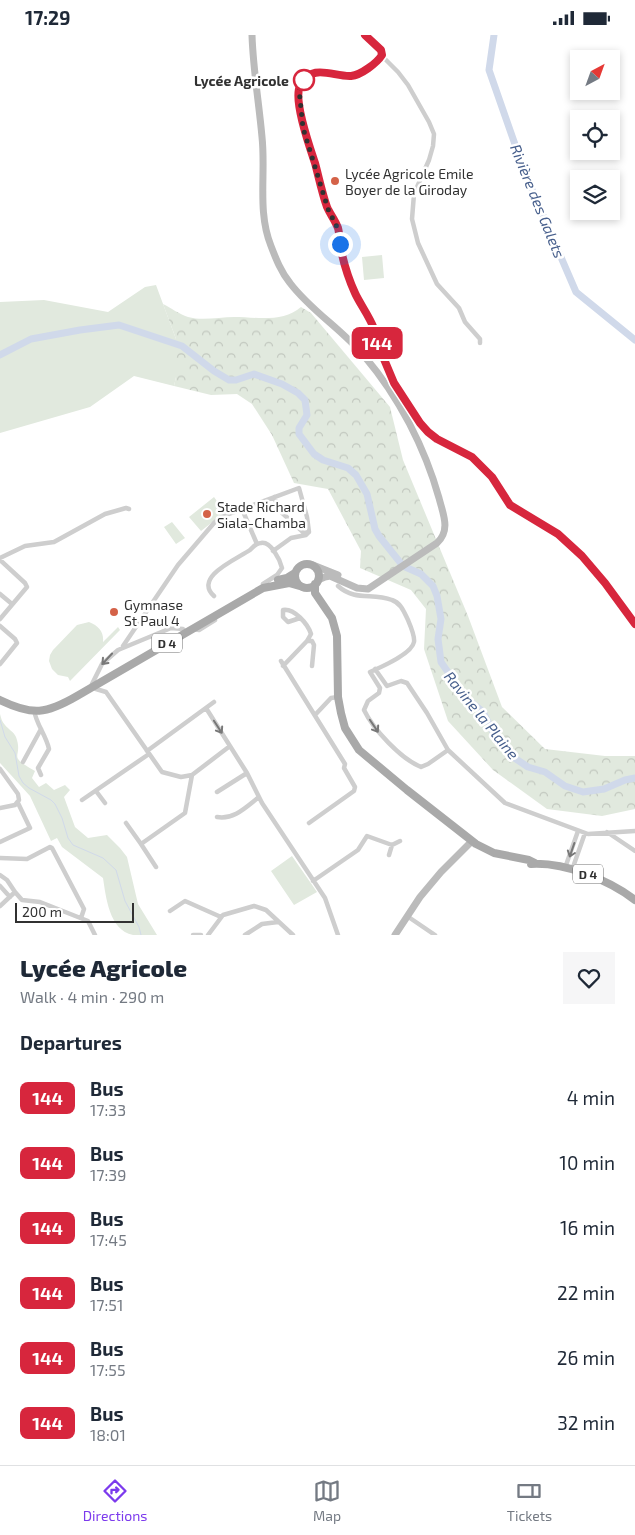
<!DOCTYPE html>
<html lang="en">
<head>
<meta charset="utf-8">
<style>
	body { margin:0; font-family:"Exo 2",sans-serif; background:#f6f6f7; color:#1f2937; height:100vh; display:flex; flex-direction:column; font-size:19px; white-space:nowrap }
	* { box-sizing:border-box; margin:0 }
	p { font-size:16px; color:#747a83 }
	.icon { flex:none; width:28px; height:28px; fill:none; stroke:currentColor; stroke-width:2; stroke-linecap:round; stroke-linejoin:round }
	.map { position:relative; height:900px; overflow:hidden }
	.details { display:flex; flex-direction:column; background:#fff; flex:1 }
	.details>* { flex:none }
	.badge { padding:0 10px; border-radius:8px; font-size:18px; line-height:32px }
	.needle { width:32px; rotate:41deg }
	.controls { position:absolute; left:570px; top:15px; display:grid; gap:10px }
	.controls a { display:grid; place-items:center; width:50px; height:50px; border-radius:0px; background:#fff; box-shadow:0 2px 8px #0003; font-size:25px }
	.scale { position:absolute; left:15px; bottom:12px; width:119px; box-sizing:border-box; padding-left:5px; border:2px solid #313131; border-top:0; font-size:14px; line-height:18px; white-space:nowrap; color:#313131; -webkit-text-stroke:4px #fff; paint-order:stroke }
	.you { position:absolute; width:25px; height:25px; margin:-12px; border:4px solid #fff; border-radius:50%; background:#1a73e8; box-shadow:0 0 0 8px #1a73e833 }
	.map>.badge { position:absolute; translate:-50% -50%; box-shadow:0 0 0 2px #fff }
	h2 { padding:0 20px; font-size:19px; line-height:45px }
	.round { display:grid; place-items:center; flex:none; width:52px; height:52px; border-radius:0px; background:#f6f6f7 }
	.head { display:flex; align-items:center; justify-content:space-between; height:85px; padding:0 20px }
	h1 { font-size:24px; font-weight:800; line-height:38px }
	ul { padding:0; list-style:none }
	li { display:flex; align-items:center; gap:15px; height:65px; padding:0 20px }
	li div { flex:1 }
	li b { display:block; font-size:19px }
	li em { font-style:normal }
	li .badge { min-width:55px; font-weight:700; text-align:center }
	.status { display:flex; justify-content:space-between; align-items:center; height:35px; padding:0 25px; background:#fff; direction:ltr }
	.status svg { height:14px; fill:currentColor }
	.tabs { display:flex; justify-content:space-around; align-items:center; height:70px; border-top:1px solid #e0e1e3; background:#fff; font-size:14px; color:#747a83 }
	.tabs a { display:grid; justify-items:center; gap:2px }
	.tabs .on { color:#7c3aed }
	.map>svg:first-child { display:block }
	.grass { fill:#e1e9de }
	.forest { fill:url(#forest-crowns) }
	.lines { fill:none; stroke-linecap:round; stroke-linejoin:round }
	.stream { stroke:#d0d9ea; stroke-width:1 }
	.river { stroke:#d0d9ea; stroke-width:7 }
	.street { stroke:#cecece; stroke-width:4.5 }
	.secondary { stroke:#bbb; stroke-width:7 }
	.primary { stroke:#a9a9a9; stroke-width:8 }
	.oneway { stroke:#787878 }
	.line-casing { stroke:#fff; stroke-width:11 }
	.line { stroke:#d7263d; stroke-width:8 }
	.walk { stroke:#313131; stroke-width:5; stroke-dasharray:0 9 }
	.stop-dot { fill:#fff; stroke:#d7263d; stroke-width:2.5 }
	.poi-dot { fill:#d46248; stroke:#fff; stroke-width:2 }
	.labels { text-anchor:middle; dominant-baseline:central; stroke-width:5; stroke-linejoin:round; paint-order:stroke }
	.shield { fill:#fff; stroke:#6f6f6f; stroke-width:1 }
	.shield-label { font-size:12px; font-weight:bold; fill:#313131 }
	.stop-label { font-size:14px; font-weight:bold; fill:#313131; stroke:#fff; text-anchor:end }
	.poi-label { font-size:14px; fill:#313131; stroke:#fff; text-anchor:start }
	.water-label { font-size:15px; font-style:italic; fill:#475f8c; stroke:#fff }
</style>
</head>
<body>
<div class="status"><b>17:29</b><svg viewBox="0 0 49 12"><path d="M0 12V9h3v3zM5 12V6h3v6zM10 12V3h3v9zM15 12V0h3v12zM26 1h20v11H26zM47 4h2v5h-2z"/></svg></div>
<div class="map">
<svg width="635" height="900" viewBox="0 0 635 900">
	<defs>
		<pattern id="forest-crowns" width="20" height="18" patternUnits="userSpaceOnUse" patternTransform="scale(1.25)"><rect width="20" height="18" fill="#e1e9de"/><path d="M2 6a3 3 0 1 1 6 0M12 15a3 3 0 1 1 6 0" fill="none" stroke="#c2c8bf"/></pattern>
	</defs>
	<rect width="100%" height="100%" fill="#fff"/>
	<!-- grass -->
	<path class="grass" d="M382 220 384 243 364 245 362 222Z
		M156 250 176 304V342L174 351 134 341 90 372 0 398V267L44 265 108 277 145 252Z
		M214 462 225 477 201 496 189 482Z
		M172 487 185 503 176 509 164 492Z
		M89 587C99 591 104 597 103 607L118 592 120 595 70 646 68 642 58 640 52 634 49 626 50 620 53 615 77 590Z
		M0 679C1 683 2 687 5 690 8 694 14 697 16 702 24 724 5 719 35 736L32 743 39 752 46 748 54 755 65 750 70 755 64 762 75 792 88 803 107 800 120 813 127 822 138 869 157 900C150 900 140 900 133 900 109 895 106 862 103 843L62 812 57 803 51 806 30 761 0 728Z
		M292 821 317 857 294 870 271 836Z"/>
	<!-- forest -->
	<path class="forest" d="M163 269C171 273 179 279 188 282 202 286 220 282 234 282 256 282 283 288 301 272L311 278 390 372 403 425 468 581 502 672 545 714 605 721H635V774L602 781 547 774 493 735 448 686 424 614 426 574 411 555 360 533 361 516 328 454 294 448 272 400 252 369 237 359 211 360 174 351 176 342V304Z"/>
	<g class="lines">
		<!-- stream -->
		<path class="stream" d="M0 685 5 702 15 718 19 741 23 748 29 753 51 765 55 769 62 783 68 803 73 810 103 823 116 835 125 866 139 892 141 900"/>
		<!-- river -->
		<path class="river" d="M494 0 489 35 526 141 576 257 635 305
			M0 320 31 304 80 295 119 290 182 311 214 336 229 345H236L254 339 282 349 298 358 305 365 307 380 299 393V399L314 419 323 425 348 433 356 440 367 459 375 494 379 501 403 531 421 539 433 551 437 561 441 584 438 604 441 627 465 662 483 677 494 699 513 722 528 732 545 737 565 751 583 757 604 754 625 745 635 743"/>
		<!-- street -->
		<path class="street" d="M365 0 381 15 382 21
			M382 21 398 37 408 50 429 87 434 99 433 111 429 125 414 159 412 184 418 208 437 249 459 273 465 287 480 304V308
			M375 314 377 306 375 298 355 259 341 217 338 194 328 174 303 93 299 54 304 45 312 39 318 37 351 41 357 40 382 21
			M274 462 280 476 303 497H309
			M242 474 257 509
			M0 523 25 511 54 507 105 479 126 473 129 474
			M0 525 25 548 27 552 0 584
			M338 551C356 567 372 557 392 565 401 568 404 577 408 585 411 592 415 601 414 607 412 619 381 632 370 637L380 653 379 658 368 666 364 675C373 694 401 724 421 732L428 729 448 715
			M0 559 12 569
			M214 561C193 542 237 524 250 515 253 512 256 508 261 508 271 506 280 525 282 533L277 540 263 549
			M0 591 15 604 17 608 0 629
			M193 594 199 595 215 585
			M186 597 183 594 171 593 118 615 102 629 92 649 96 654 106 657 162 737 181 742 192 740 230 711
			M307 606H312L314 610 312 631
			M123 611 178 530 214 488 221 482 299 453 307 482 309 497 306 500 291 503 273 516
			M281 626 345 729 344 733 355 752 354 756 309 788
			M283 631 307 606 311 599C308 589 294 573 283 575V582L288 587 300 583
			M375 634 387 651 401 646 407 648 427 678 448 715 505 768 588 799 635 796
			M206 673 247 738 262 768 325 863 338 900
			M34 675C36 689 46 700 49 714L38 733 41 740
			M315 680 331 663 338 662
			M147 716 214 667
			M23 727 41 694
			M0 734 18 759 19 765 15 770 0 773
			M96 756 105 768
			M217 757 247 738
			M82 765 149 719
			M217 782C234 785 246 772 259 762
			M126 788 141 809
			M607 797 635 816
			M0 807 30 793 18 768
			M389 820 392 810 400 806
			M0 823 27 824 50 812 52 813 84 874 81 883
			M156 832 141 809 185 778 192 740
			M565 833 578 796
			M572 835 585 798
			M0 840 7 845 15 857
			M313 846 358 815 367 801 392 810
			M0 851 10 862
			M0 871 15 857 22 865 40 867 88 886 95 900
			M170 876 185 866 221 882
			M407 881 435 900
			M193 900H201
			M208 900 223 880 254 871 266 875 293 900
			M245 900 262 889 278 887"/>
		<!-- secondary -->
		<path class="secondary" d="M252 0C253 34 259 68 262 102 266 139 257 176 271 211 276 224 281 237 290 248 311 276 343 295 365 322 399 362 425 413 439 463 443 479 451 495 437 508L368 554 357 553 330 541 325 542 318 545
			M365 322 375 314 381 317 394 348 421 388 428 397 437 404 472 422 492 442 510 470 558 499 582 521 605 548 635 589
			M313 530 338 540
			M395 900 420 862 441 837 472 806"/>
		<!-- primary -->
		<path class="primary" d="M295 541a12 12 0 1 1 24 0a12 12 0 1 1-24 0Z
			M278 545 287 543 295 538
			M315 549V558L332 583 337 601 338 662 341 678 345 693 359 715 407 755 476 809 494 818 529 825 535 828
			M0 665C33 681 46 679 77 661L263 553 289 548 303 552
			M531 829C565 827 609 845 635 865"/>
	</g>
	<!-- one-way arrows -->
	<defs><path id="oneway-shaft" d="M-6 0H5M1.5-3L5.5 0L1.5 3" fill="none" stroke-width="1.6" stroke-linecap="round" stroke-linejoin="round" transform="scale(1.25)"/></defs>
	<g class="oneway">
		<use href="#oneway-shaft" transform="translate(107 624) rotate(133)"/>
		<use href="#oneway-shaft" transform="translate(374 691) rotate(56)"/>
		<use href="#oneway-shaft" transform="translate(218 692) rotate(57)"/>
		<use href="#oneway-shaft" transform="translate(572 815) rotate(109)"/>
	</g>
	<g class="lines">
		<defs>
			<path id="line" d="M365 0 381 15 382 20C377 28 361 40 351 41 333 42 312 27 300 51 293 65 310 113 315 128 319 143 322 158 327 172 330 179 335 185 338 193 340 200 339 208 341 215 344 229 349 245 355 258 362 274 382 296 375 314L381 317 394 348 420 388 428 397 437 404 472 422 492 442 510 470 558 499 582 521 605 548 635 589"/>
		</defs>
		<!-- line casing -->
		<use href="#line" class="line-casing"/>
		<!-- line -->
		<use href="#line" class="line"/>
		<!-- walk -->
		<path class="walk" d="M304 45 299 54 303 93 328 174 338 194 340 209"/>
	</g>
	<!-- markers -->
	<circle class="stop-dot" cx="304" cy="45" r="10"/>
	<g class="poi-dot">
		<circle cx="335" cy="146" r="5"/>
		<circle cx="207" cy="479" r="5"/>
		<circle cx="114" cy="577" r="5"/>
	</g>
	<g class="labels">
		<!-- shield labels -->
		<g class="shield">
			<rect x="152" y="598.5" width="30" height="19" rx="4"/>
			<rect x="573" y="829.5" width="30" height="19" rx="4"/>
		</g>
		<g class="shield-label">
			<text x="167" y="608">D 4</text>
			<text x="588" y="839">D 4</text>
		</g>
		<!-- stop labels -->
		<g class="stop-label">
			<text x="289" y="45">Lycée Agricole</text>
		</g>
		<!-- poi labels -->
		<g class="poi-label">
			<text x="345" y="138">Lycée Agricole Emile<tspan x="345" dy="16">Boyer de la Giroday</tspan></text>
			<text x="217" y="471">Stade Richard<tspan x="217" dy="16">Siala-Chamba</tspan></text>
			<text x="124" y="569">Gymnase<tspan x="124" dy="16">St Paul 4</tspan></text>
		</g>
		<!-- water labels -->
		<g class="water-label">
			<text transform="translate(538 166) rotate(68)">Rivière des Galets</text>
			<text transform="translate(482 680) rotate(51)">Ravine la Plaine</text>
		</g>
	</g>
</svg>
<div class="controls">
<a><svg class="needle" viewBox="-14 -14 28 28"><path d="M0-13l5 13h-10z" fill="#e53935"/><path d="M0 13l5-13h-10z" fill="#747a83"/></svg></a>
<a><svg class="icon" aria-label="locate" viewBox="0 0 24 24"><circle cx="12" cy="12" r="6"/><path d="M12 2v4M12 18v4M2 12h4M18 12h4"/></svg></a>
<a><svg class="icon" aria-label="layers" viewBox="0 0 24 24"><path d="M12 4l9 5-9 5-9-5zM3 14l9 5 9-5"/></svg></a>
</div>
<div class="scale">200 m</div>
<div class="you" style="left:340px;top:209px"></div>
<b class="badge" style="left:377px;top:308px;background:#d7263d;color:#fff">144</b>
</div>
<section class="details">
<div class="head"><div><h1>Lycée Agricole</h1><p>Walk · 4 min · 290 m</p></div><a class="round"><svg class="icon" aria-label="heart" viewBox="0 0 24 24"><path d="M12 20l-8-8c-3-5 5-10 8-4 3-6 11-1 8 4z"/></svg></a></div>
<h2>Departures</h2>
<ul>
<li><span class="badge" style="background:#d7263d;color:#fff">144</span><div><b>Bus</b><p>17:33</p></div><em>4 min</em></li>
<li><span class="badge" style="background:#d7263d;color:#fff">144</span><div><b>Bus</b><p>17:39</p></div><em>10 min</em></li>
<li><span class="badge" style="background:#d7263d;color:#fff">144</span><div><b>Bus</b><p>17:45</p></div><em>16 min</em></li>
<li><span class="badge" style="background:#d7263d;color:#fff">144</span><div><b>Bus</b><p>17:51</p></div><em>22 min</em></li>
<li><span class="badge" style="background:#d7263d;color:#fff">144</span><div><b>Bus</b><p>17:55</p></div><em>26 min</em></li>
<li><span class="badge" style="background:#d7263d;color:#fff">144</span><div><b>Bus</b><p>18:01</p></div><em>32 min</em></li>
</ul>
</section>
<nav class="tabs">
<a class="on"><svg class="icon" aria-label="directions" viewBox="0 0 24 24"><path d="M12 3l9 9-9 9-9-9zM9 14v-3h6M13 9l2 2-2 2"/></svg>Directions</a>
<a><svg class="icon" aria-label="map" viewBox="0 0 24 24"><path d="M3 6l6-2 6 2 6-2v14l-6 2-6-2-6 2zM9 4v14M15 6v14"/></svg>Map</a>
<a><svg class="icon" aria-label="tickets" viewBox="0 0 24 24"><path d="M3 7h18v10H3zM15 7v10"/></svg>Tickets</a>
</nav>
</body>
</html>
